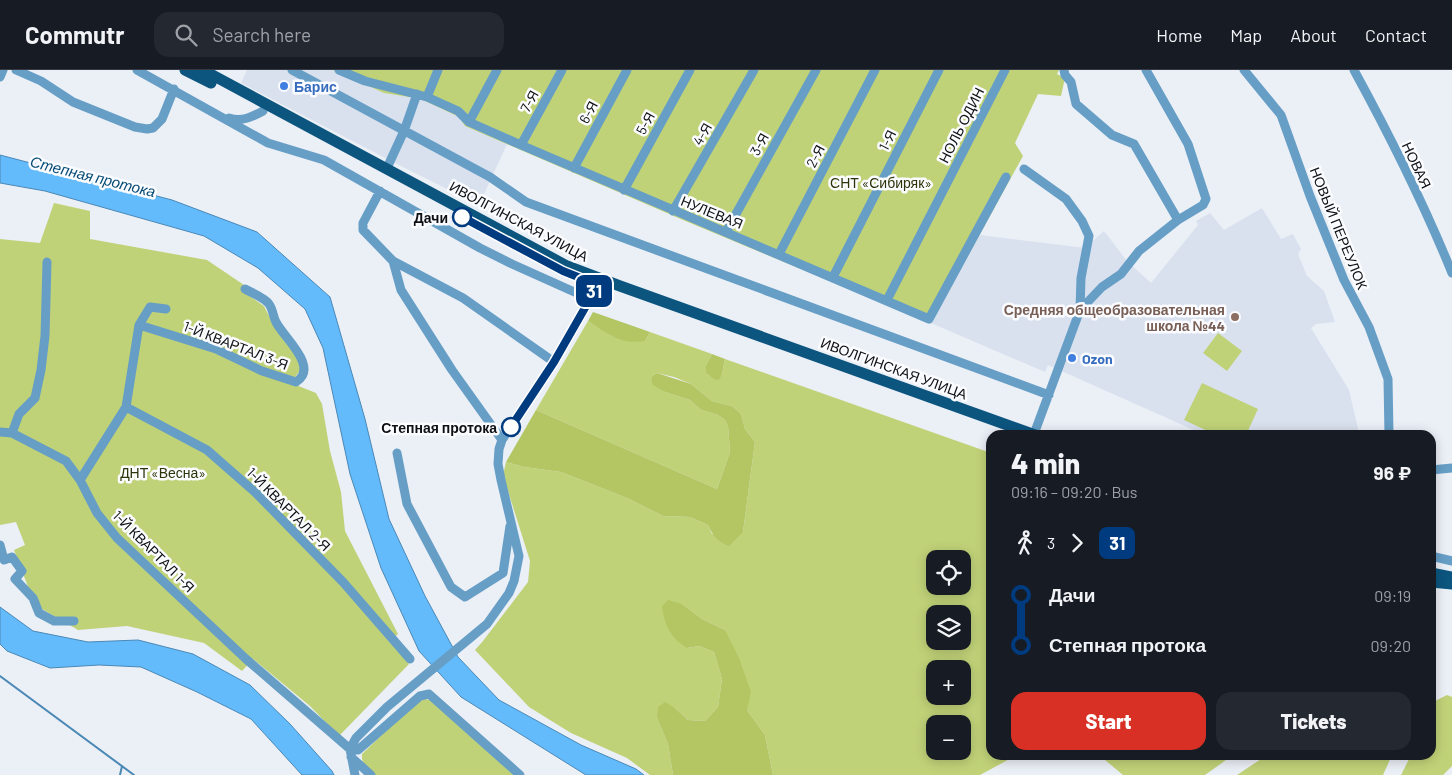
<!DOCTYPE html>
<html lang="en">
<head>
<meta charset="utf-8">
<style>
	body { margin:0; font-family:Barlow,sans-serif; background:#242831; color:#f1f3f6; height:100vh; display:flex; flex-direction:column; font-size:19px; white-space:nowrap }
	* { box-sizing:border-box; margin:0 }
	p { font-size:16px; color:#9ea1a6 }
	.icon { flex:none; width:28px; height:28px; fill:none; stroke:currentColor; stroke-width:2; stroke-linecap:round; stroke-linejoin:round }
	.map { position:relative; flex:1; overflow:hidden }
	.details { position:absolute; left:986px; top:360px; width:450px; height:330px; display:flex; flex-direction:column; background:#171b24; border-radius:15px; box-shadow:0 2px 12px #0003 }
	.details>* { flex:none }
	.badge { padding:0 10px; border-radius:8px; font-size:18px; line-height:32px }
	.fabs { position:absolute; left:926px; top:480px; display:grid; gap:10px }
	.fabs a { display:grid; place-items:center; width:45px; height:45px; border-radius:10px; background:#171b24; box-shadow:0 2px 12px #0003; font-size:25px }
	.map>.badge { position:absolute; translate:-50% -50%; box-shadow:0 0 0 2px #fff }
	.legs { display:flex; align-items:center; gap:8px; height:55px; padding:0 25px; font-size:16px }
	.legs p { margin-inline-start:auto }
	.headline { display:flex; align-items:center; justify-content:space-between; height:85px; padding:0 25px }
	h1 { font-size:28px; font-weight:800; line-height:38px }
	.button { display:flex; gap:10px; margin-top:auto; padding:10px 25px }
	.button a { flex:1; height:58px; border-radius:15px; background:#d93025; color:#fff; font-size:20px; font-weight:800; line-height:58px; text-align:center }
	.button a+a { background:#242831; color:#f1f3f6 }
	ul { padding:0 25px; list-style:none }
	li { display:flex; align-items:center; gap:18px; height:50px; font-size:19px }
	li i { display:grid; place-items:center; width:8px; height:100%; margin:0 6px; background:currentColor }
	li i::after { content:''; width:12px; height:12px; margin:-6px; border:4px solid; border-radius:50%; background:#171b24 }
	li p { margin-inline-start:auto }
	li:first-child i { background:linear-gradient(#0000 50%,currentColor 0) }
	li:last-child i { background:linear-gradient(currentColor 50%,#0000 0) }
	header { display:flex; align-items:center; gap:30px; box-sizing:border-box; height:70px; padding:0 25px; background:#171b24; border-bottom:1px solid #363941 }
	header strong { font-size:24px }
	nav { display:flex; gap:28px; margin-inline-start:auto; font-size:18px }
	.search { width:350px; height:45px; background:#242831; display:flex; align-items:center; gap:12px; box-sizing:border-box; padding:0 18px; border-radius:15px; color:#9ea1a6; font-size:19px }
	.map>svg:first-child { display:block }
	.built { fill:#dae1ee }
	.green { fill:#c0d278; fill-rule:evenodd }
	.forest { fill:#b3c663 }
	.water { fill:#64bbfc; stroke:#4a88b6 }
	.lines { fill:none; stroke-linecap:round; stroke-linejoin:round }
	.stream { stroke:#4a88b6; stroke-width:2 }
	.minor { stroke:#669ec6; stroke-width:9 }
	.major { stroke:#0c557f; stroke-width:11 }
	.line-1-casing { stroke:#fff; stroke-width:11 }
	.line-1 { stroke:#003b80; stroke-width:8 }
	.shop-dot { fill:#3f7fe0; stroke:#fbfcff; stroke-width:2 }
	.stop-1-dot { fill:#fff; stroke:#003b80; stroke-width:2.5 }
	.education-dot { fill:#8d6e63; stroke:#fbfcff; stroke-width:2 }
	.labels { text-anchor:middle; dominant-baseline:central; stroke-width:5; stroke-linejoin:round; paint-order:stroke }
	.shop-label { font-size:14px; font-weight:bold; fill:#366cbe; stroke:#fbfcff; text-anchor:start }
	.street-label { font-size:14px; fill:#0f1013; stroke:#fbfcff }
	.park-label { font-size:14px; fill:#2d3409; stroke:#fbfcff }
	.stop-label { font-size:14px; font-weight:bold; fill:#0f1013; stroke:#fbfcff; text-anchor:end }
	.education-label { font-size:14px; font-weight:bold; fill:#785e54; stroke:#fbfcff; text-anchor:end }
	.water-label { font-size:15px; font-style:italic; fill:#074c76; stroke:#fbfcff }
</style>
</head>
<body>
<header>
<strong>Commutr</strong>
<div class="search"><svg class="icon" aria-label="search" viewBox="0 0 24 24"><circle cx="10" cy="10" r="6"/><path d="M15 15l6 6"/></svg>Search here</div>
<nav><a>Home</a><a>Map</a><a>About</a><a>Contact</a></nav>
</header>
<div class="map">
<svg width="1452" height="705" viewBox="0 0 1452 705">
	<rect width="100%" height="100%" fill="#ebeff6"/>
	<!-- built -->
	<path class="built" d="M247 0H333L384 23 421 29 459 47 466 56 507 74 479 135 391 91 241 13Z
		M1262 138 1281 169 1293 164 1301 179 1298 184 1307 206 1324 221 1335 252 1316 254 1311 258 1349 320 1359 363 1358 365H1205L1048 295 1045 302 931 253 980 165 1085 178 1104 161 1127 191 1151 213 1198 155 1196 151 1210 143 1224 160Z"/>
	<!-- green -->
	<path class="green" d="M333 0H1059L1057 4 1065 8 1061 26 1038 24 1015 73 1023 86 931 253 683 150 465 56 459 47 421 29 384 23Z
		M54 133 90 141V169L207 190 244 215 241 220 264 236 273 254 297 286 301 299 291 313 316 323 322 334 330 381 341 422 345 461 398 564 390 571 409 594 339 666 310 636 253 589 242 601 204 573 127 556 78 560 35 535 14 480 25 475 16 452 0 455V169L40 173Z
		M588 251 612 266 645 271 650 262 712 284 706 295V303L713 309 722 304 725 289 991 383V685H1017L980 705H773L765 665 747 640 725 560 702 549 682 534 687 578 699 576 714 582 722 609 718 637 705 651 688 650 675 638 657 648 668 674 673 705H650L627 688 571 663 529 637 475 580 483 571 528 512 530 491 503 405 506 392 524 397 561 402 627 428 663 446 690 447 708 455 712 464 743 462 755 372 745 359 741 344 732 336 712 331 691 314 674 307 657 303 652 306 651 310 665 322 690 330 701 340 718 345 725 350 728 356 730 382 717 419 536 340ZM935 489H962V516H935ZM935 544H962V571H935ZM935 599H962V626H935ZM935 654H962V681H935Z
		M1218 263 1242 281 1227 301 1203 283Z
		M1202 313 1258 339 1246 365H1216L1184 350Z
		M1447 625 1452 627V696L1443 705H1401L1411 685H1431V633Z
		M424 629 430 630 514 705H374C367 699 361 693 362 684L415 633Z
		M1099 685H1233L1205 705H1123Z
		M1267 685H1392L1383 705H1237Z"/>
	<!-- forest -->
	<path class="forest" d="M593 242 650 262 645 271C620 275 608 264 588 251Z
		M712 284 725 289 722 304 719 310 713 309 706 303V295Z
		M657 303 691 314 712 331 732 336 741 344 745 359 755 372 743 462 729 476C718 472 713 466 708 455L690 447 663 446 627 428 561 402 524 397 506 392 536 340 717 419 730 382 728 356 725 350 718 345 701 340 690 330 665 322 653 315 651 310 652 306Z
		M668 530 682 534 702 549 725 560 739 588 751 622 747 640 765 665 773 705H673L668 674 657 648 658 637 665 632 675 638 688 650 705 651 718 637 722 609 714 582 699 576 687 578C671 569 664 554 662 536Z"/>
	<!-- water -->
	<path class="water" d="M0 85 172 130 257 162 330 227 365 349 389 449 425 526 458 587 499 630 581 675 636 699 644 705H586L461 627 419 581 381 498 350 404 323 278 305 239 258 198 204 166 45 121 0 113Z
		M0 537 33 561 88 572 138 570 193 584 250 615 290 654 332 701 334 705H302L251 649 197 622 141 597 99 595 50 598 7 581 0 574Z"/>
	<g class="lines">
		<!-- stream -->
		<path class="stream" d="M0 606 134 705
			M120 705 122 696"/>
		<!-- minor -->
		<path class="minor" d="M16 0 41 11 73 32 135 57 147 59 153 58 162 49 174 19
			M137 0 268 73 324 90 480 178 512 194 590 229
			M292 0 490 107 526 132 1049 325
			M339 0 365 11 427 27 458 41 469 52 521 75 929 249 1006 107
			M1064 0 1065 5 1071 12 1076 34 1112 65 1134 74 1178 150
			M1244 0 1281 45 1310 126 1344 210 1369 257 1388 309 1389 365
			M1354 0C1390 66 1424 134 1452 203
			M0 7 3 0
			M427 27 438 0
			M229 48C242 52 252 47 263 41
			M469 52 497 0
			M521 75 562 0
			M387 98 404 61 417 24
			M574 98 627 0
			M1024 99 1066 129 1082 151 1089 166 1081 208 1080 240
			M624 120 690 0
			M380 121 363 153V160L393 191 401 220 452 300 502 370
			M673 141 754 0
			M726 162 816 0
			M779 184 875 0
			M393 191 463 228 554 292
			M47 192 45 266 41 300 35 328 19 344 12 363 66 391 80 410 97 443 117 468 246 589 350 679 358 680 420 626 429 624 520 705
			M833 207 939 0
			M887 230 1005 0
			M139 255 216 279 262 301 296 312C320 297 283 267 276 252 273 247 273 239 269 234 265 228 252 223 245 219
			M126 337 207 380 255 422 343 512 410 589
			M0 362 12 363
			M1034 364 1080 240 1102 217 1121 204 1139 181 1178 150 1203 135 1206 129 1188 74 1146 0
			M397 383 407 434 451 517 465 527 503 503 510 456
			M1431 400 1452 398
			M80 410 126 337 139 255 150 237 166 239
			M0 475 4 490 12 487 22 501 15 509 33 528 39 543 54 551H74
			M1431 486 1452 491
			M351 687 371 705
			M355 705 350 679 356 668 387 637 487 554 509 523 514 511 519 486 501 410 498 394 499 379 502 370 554 292 598 215"/>
		<!-- major -->
		<path class="major" d="M185 0 211 13
			M203 0 567 196 620 216 1035 365
			M1431 503 1452 507
			M1431 512 1452 514"/>
	</g>
	<g class="lines">
		<defs>
			<path id="line-1" d="M462 147 563 201 598 215 554 292 511 357"/>
		</defs>
		<!-- line-1 casing -->
		<use href="#line-1" class="line-1-casing"/>
		<!-- line-1 -->
		<use href="#line-1" class="line-1"/>
	</g>
	<!-- markers -->
	<g class="shop-dot">
		<circle cx="284" cy="16" r="5"/>
		<circle cx="1072" cy="288" r="5"/>
	</g>
	<g class="stop-1-dot">
		<circle cx="462" cy="147" r="9"/>
		<circle cx="511" cy="357" r="9"/>
	</g>
	<circle class="education-dot" cx="1235" cy="247" r="5"/>
	<g class="labels">
		<!-- shop labels -->
		<g class="shop-label">
			<text x="294" y="16">Барис</text>
			<text x="1082" y="288">Ozon</text>
		</g>
		<!-- street labels -->
		<g class="street-label">
			<text transform="translate(529 31) rotate(-61)">7-Я</text>
			<text transform="translate(588 42) rotate(-62)">6-Я</text>
			<text transform="translate(645 53) rotate(-61)">5-Я</text>
			<text transform="translate(961 55) rotate(-63)">НОЛЬ ОДИН</text>
			<text transform="translate(702 64) rotate(-60)">4-Я</text>
			<text transform="translate(887 70) rotate(-63)">1-Я</text>
			<text transform="translate(759 74) rotate(-61)">3-Я</text>
			<text transform="translate(815 86) rotate(-62)">2-Я</text>
			<text transform="translate(1417 95) rotate(65)">НОВАЯ</text>
			<text transform="translate(712 142) rotate(22)">НУЛЕВАЯ</text>
			<text transform="translate(519 151) rotate(28)">ИВОЛГИНСКАЯ УЛИЦА</text>
			<text transform="translate(1339 158) rotate(68)">НОВЫЙ ПЕРЕУЛОК</text>
			<text transform="translate(236 275) rotate(21)">1-Й КВАРТАЛ 3-Я</text>
			<text transform="translate(894 298) rotate(20)">ИВОЛГИНСКАЯ УЛИЦА</text>
			<text transform="translate(289 439) rotate(45)">1-Й КВАРТАЛ 2-Я</text>
			<text transform="translate(154 481) rotate(45)">1-Й КВАРТАЛ 1-Я</text>
		</g>
		<!-- park labels -->
		<g class="park-label">
			<text x="881" y="112">СНТ «Сибиряк»</text>
			<text x="163" y="402">ДНТ «Весна»</text>
		</g>
		<!-- stop labels -->
		<g class="stop-label">
			<text x="448" y="147">Дачи</text>
			<text x="497" y="357">Степная протока</text>
		</g>
		<!-- education labels -->
		<g class="education-label">
			<text x="1225" y="239">Средняя общеобразовательная<tspan x="1225" dy="16">школа №44</tspan></text>
		</g>
		<!-- water labels -->
		<g class="water-label">
			<text transform="translate(93 106) rotate(14)">Степная протока</text>
		</g>
	</g>
</svg>
<div class="fabs">
<a><svg class="icon" aria-label="locate" viewBox="0 0 24 24"><circle cx="12" cy="12" r="6"/><path d="M12 2v4M12 18v4M2 12h4M18 12h4"/></svg></a>
<a><svg class="icon" aria-label="layers" viewBox="0 0 24 24"><path d="M12 4l9 5-9 5-9-5zM3 14l9 5 9-5"/></svg></a>
<a>+</a>
<a>−</a>
</div>
<b class="badge" style="left:594px;top:221px;background:#003b80;color:#fff">31</b>
<section class="details">
<div class="headline"><div><h1>4 min</h1><p>09:16 – 09:20 · Bus</p></div><b>96 ₽</b></div>
<div class="legs"><svg class="icon" aria-label="walk" viewBox="0 0 24 24"><circle cx="13" cy="4" r="2"/><path d="M13 8l-2 6 4 7M11 14l-3 7M7 12l3-4h3l4 4"/></svg>3<svg class="icon" aria-label="forward" viewBox="0 0 24 24"><path d="M9 5l7 7-7 7"/></svg><b class="badge" style="background:#003b80;color:#fff">31</b></div>
<ul>
<li><i style="color:#003b80"></i><b>Дачи</b><p>09:19</p></li>
<li><i style="color:#003b80"></i><b>Степная протока</b><p>09:20</p></li>
</ul>
<div class="button"><a>Start</a><a>Tickets</a></div>
</section>
</div>
</body>
</html>
